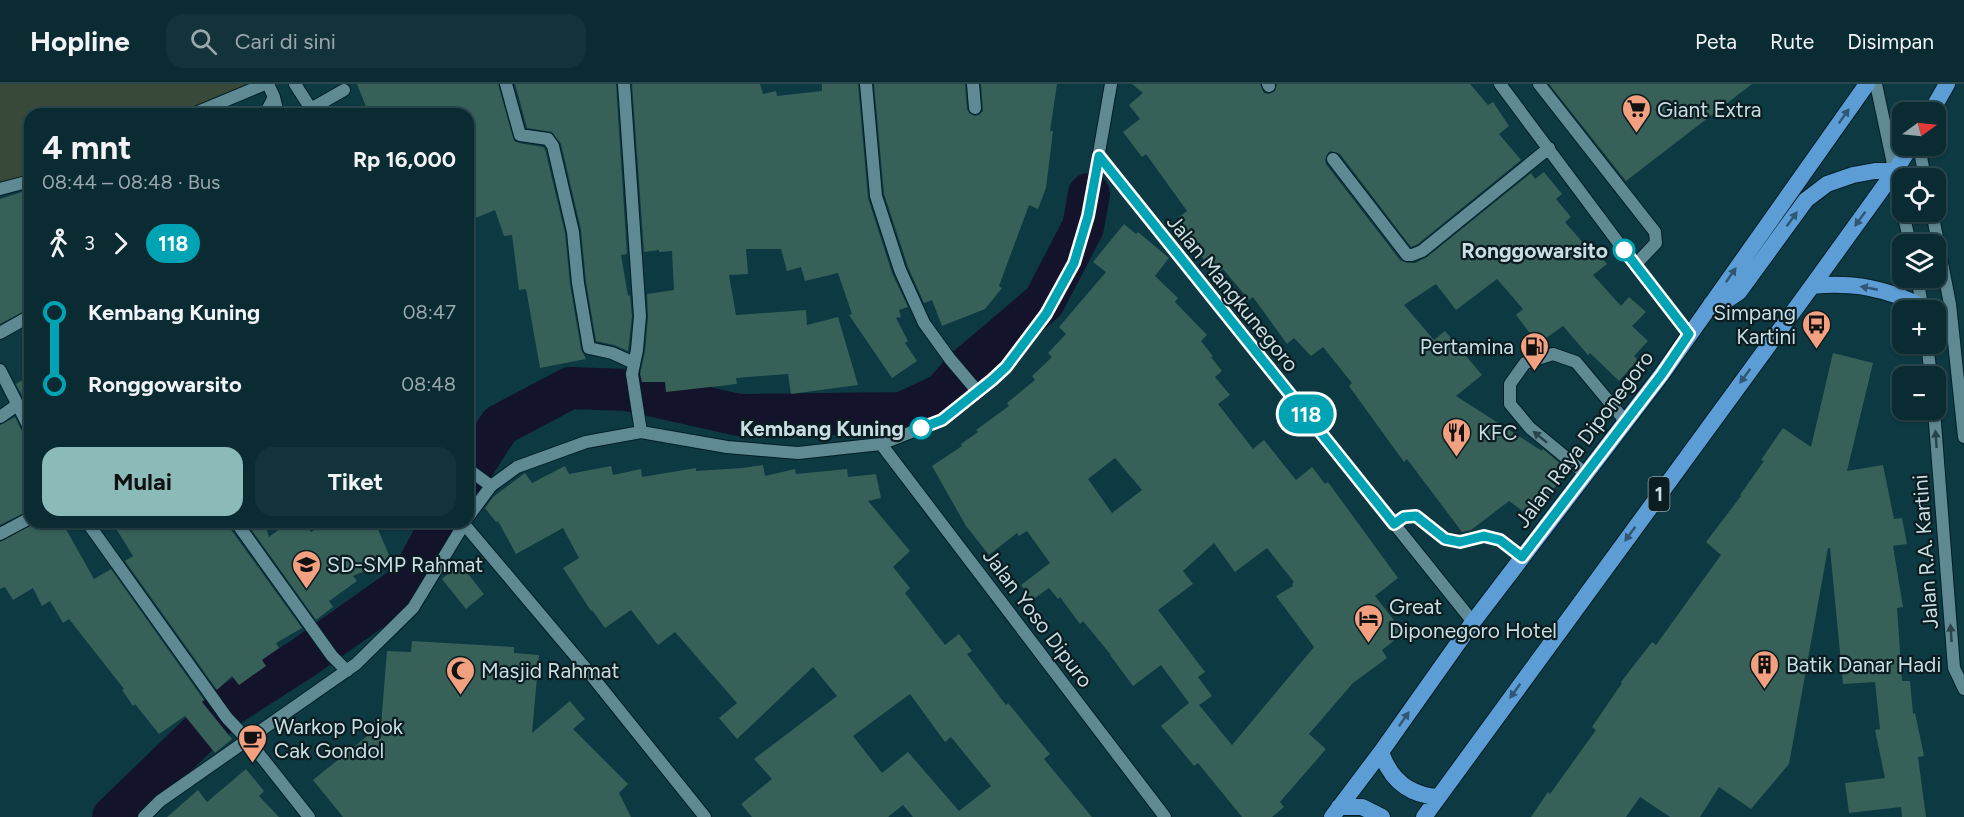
<!DOCTYPE html>
<html lang="id">
<head>
<meta charset="utf-8">
<style>
	body { margin:0; font-family:Figtree,sans-serif; background:#13333a; color:#f1f3f6; height:100vh; display:flex; flex-direction:column; font-size:22px; white-space:nowrap }
	* { box-sizing:border-box; margin:0 }
	p { font-size:20px; color:#99a7ac }
	.icon { flex:none; width:33px; height:33px; fill:none; stroke:currentColor; stroke-width:2; stroke-linecap:round; stroke-linejoin:round }
	.map { position:relative; flex:1; overflow:hidden }
	.details { position:absolute; left:24px; top:24px; width:450px; height:420px; display:flex; flex-direction:column; background:#0a2b32; border-radius:18px; box-shadow:0 2px 4px #0004,0 0 0 2px #2a474d }
	.details>* { flex:none }
	.badge { padding:0 12px; border-radius:20px; font-size:21px; line-height:39px }
	.needle { width:39px; rotate:75deg }
	.fabs { position:absolute; left:1892px; top:18px; display:grid; gap:12px }
	.fabs a { display:grid; place-items:center; width:54px; height:54px; border-radius:12px; background:#0a2b32; box-shadow:0 2px 4px #0004,0 0 0 2px #2a474d; font-size:30px }
	.map>.badge { position:absolute; translate:-50% -50%; box-shadow:0 0 0 3px #fff }
	.legs { display:flex; align-items:center; gap:9px; height:66px; padding:0 18px; font-size:20px }
	.legs p { margin-inline-start:auto }
	.overview { display:flex; align-items:center; justify-content:space-between; height:102px; padding:0 18px }
	h1 { font-size:33px; font-weight:700; line-height:45px }
	.cta { display:flex; gap:12px; margin-top:auto; padding:12px 18px }
	.cta a { flex:1; height:69px; border-radius:18px; background:#8bbbb9; color:#111; font-size:24px; font-weight:700; line-height:69px; text-align:center }
	.cta a+a { background:#13333a; color:#f1f3f6 }
	ul { padding:0 18px; list-style:none }
	li { display:flex; align-items:center; gap:21px; height:72px; font-size:22px }
	li i { display:grid; place-items:center; width:9px; height:100%; margin:0 8px; background:currentColor }
	li i::after { content:''; width:15px; height:15px; margin:-8px; border:4px solid; border-radius:50%; background:#0a2b32 }
	li p { margin-inline-start:auto }
	li:first-child i { background:linear-gradient(#0000 50%,currentColor 0) }
	li:last-child i { background:linear-gradient(currentColor 50%,#0000 0) }
	header { display:flex; align-items:center; gap:36px; box-sizing:border-box; height:84px; padding:0 30px; background:#0a2b32; border-bottom:2px solid #2a474d }
	header strong { font-size:28px }
	nav { display:flex; gap:33px; margin-inline-start:auto; font-size:21px }
	.search { width:420px; height:54px; background:#13333a; display:flex; align-items:center; gap:15px; box-sizing:border-box; padding:0 21px; border-radius:18px; color:#99a7ac; font-size:22px }
	.map>svg:first-child { display:block }
	.green { fill:#384939 }
	.lines { fill:none; stroke-linecap:round; stroke-linejoin:round }
	.river { stroke:#14132c; stroke-width:42 }
	.building { fill:#376058; fill-rule:evenodd }
	.service-casing { stroke:#001f26; stroke-width:14 }
	.minor-casing { stroke:#001f26; stroke-width:14 }
	.tertiary-casing { stroke:#001f26; stroke-width:14 }
	.trunk-casing { stroke:#001f26; stroke-width:18 }
	.service { stroke:#5f8993; stroke-width:12 }
	.minor { stroke:#5f8993; stroke-width:12 }
	.tertiary { stroke:#5f8993; stroke-width:12 }
	.trunk { stroke:#5c9dd6; stroke-width:16 }
	.oneway { fill:#305772 }
	.oneway2 { fill:#294349 }
	.line-1-casing { stroke:#fff; stroke-width:14 }
	.line-1 { stroke:#00a3b4; stroke-width:9 }
	.stop-1-dot { fill:#fff; stroke:#00a3b4; stroke-width:3 }
	.labels { text-anchor:middle; dominant-baseline:central; stroke-width:4.5; stroke-linejoin:round; paint-order:stroke }
	.shield { fill:#0c1d21; stroke:#90a4a9; stroke-width:1.5 }
	.shield-label { font-size:20px; font-weight:bold; fill:#c8dee3 }
	.poi-label { font-size:21px; fill:#c8dee3; stroke:#0c1d21; text-anchor:start }
	.stop-label { font-size:21px; font-weight:bold; fill:#c8dee3; stroke:#0c1d21; text-anchor:end }
	.street-label { font-size:21px; fill:#c8dee3; stroke:#0c1d21 }
</style>
</head>
<body>
<header>
<strong>Hopline</strong>
<div class="search"><svg class="icon" aria-label="search" viewBox="0 0 24 24"><circle cx="10" cy="10" r="6"/><path d="M15 15l6 6"/></svg>Cari di sini</div>
<nav><a>Peta</a><a>Rute</a><a>Disimpan</a></nav>
</header>
<div class="map">
<svg width="1964" height="733" viewBox="0 0 1964 733">
	<rect width="100%" height="100%" fill="#0d3942"/>
	<!-- green -->
	<path class="green" d="M0 0H279L204 30H30V91L0 100Z"/>
	<g class="lines">
		<!-- river -->
		<path class="river" d="M468 390 500 341 570 304 627 306 739 331 902 329 943 310 964 286 1044 218 1083 143 1089 110
			M113 733 227 623 303 574 409 499 442 438"/>
	</g>
	<!-- building -->
	<path class="building" d="M357 0H498L514 57 519 59 543 63 545 65 565 149 570 200 581 265 586 275 540 284 526 205 519 206 512 151 504 152 495 126 468 137V30H369Z
		M515 0H616L627 170 621 171 628 212 630 211 632 232 628 267 614 261 596 257 586 198 581 146 561 60 552 48 527 44Z
		M632 0H760L763 10 776 7 777 12 822 7V0H858L868 114 892 189 908 223 899 226 901 233 896 234 908 257 905 259 917 277 892 294 849 231 852 230 838 189 805 197 801 183 787 187 781 165H746L748 190 729 191 736 231 806 226 807 241 838 233 858 301 791 310 788 290 736 294 737 300 666 308 665 298H642L640 290 645 267 648 233 647 210 674 206 672 167 659 168V166L644 168Z
		M874 0H965L967 25 969 29 975 32 979 31 983 27 981 0H1057L1050 47H1053L1046 104 1038 125 1029 121 999 202 1002 204 985 225 942 242 932 216 924 219 908 183 884 110Z
		M1132 0H1260L1264 9 1269 10 1275 7 1277 0H1470L1488 21 1493 18 1509 42 1499 50 1521 76 1418 160 1411 163 1340 70 1331 67 1328 69 1325 76 1326 80 1400 176 1407 179H1415L1427 173 1531 89 1535 95 1544 88 1562 110 1556 115 1571 133 1565 138 1590 167 1594 164 1607 180 1593 191 1621 222 1629 213 1646 228 1632 242 1648 257 1634 272 1638 276 1619 297 1590 269 1588 271 1563 242 1538 260 1516 231 1523 225 1497 195 1456 226 1436 200 1404 221 1434 256 1445 247 1482 291 1456 312 1542 367 1543 365 1568 386 1532 434 1509 417 1471 446 1462 448 1407 375 1404 378 1349 302 1352 299 1323 263 1311 272 1294 254 1287 260 1253 213 1249 216 1223 185 1215 191 1183 147 1186 144 1179 133 1187 127 1146 70 1142 73 1123 48 1140 35 1129 21 1143 9Z
		M1549 0H1752L1626 97Z
		M25 107 30 121V224L0 240V115Z
		M1124 140 1136 150 1138 148 1169 174 1155 192 1178 214 1175 218 1207 251 1201 257 1213 272 1211 273 1222 287 1215 293 1230 311 1218 320 1253 365 1264 356 1296 396 1312 383 1325 400 1328 398 1398 494 1375 512 1404 549 1382 566 1387 574 1353 599 1309 650 1326 665 1280 718 1284 723 1272 733H1242L1198 679 1194 682 1161 642 1189 619 1161 581 1133 602 1110 571H1111L1083 537 1080 540 1060 513 1058 515 1049 504 1032 516 1021 501 1050 479 1027 447 1019 452 1017 449 989 471 966 442 932 382 962 362 961 360 978 348 976 346 1009 322 1007 319 1035 296 1032 292 1052 273 1048 269 1066 250 1059 243 1106 188 1093 178ZM1115 374 1142 406 1112 429 1088 395ZM1214 459 1235 488 1267 464 1294 498 1292 500 1293 502 1276 512 1314 563 1232 661 1199 621 1212 612 1198 593 1205 588 1158 526 1193 500 1183 487Z
		M1833 269 1873 279 1847 387 1883 381 1894 435 1902 434 1907 460 1893 462 1903 523 1897 524 1902 597H1910L1913 630 1915 629 1924 672 1918 673 1926 733H1902L1901 723 1849 729 1845 699 1885 694 1875 646 1880 645 1875 598 1843 600 1830 464H1828L1789 680 1751 725 1719 703 1700 733H1670L1640 713 1626 733H1531L1548 708 1550 710 1596 646 1592 643 1622 599 1621 598 1652 558 1656 561 1721 471 1706 458 1741 412 1740 411 1764 377 1761 376 1783 344 1811 363Z
		M30 292V327L16 300Z
		M15 333 23 349 30 353V426L0 441V341Z
		M763 381 765 392 795 385 796 390 847 385 848 393 876 390 881 414 868 417 910 467 893 483 910 504 905 509 945 561 959 550 972 567 967 570 1006 621 1008 619 1050 670 1044 675 1092 733H913L903 721 888 733H752L741 720 772 695 754 675 837 612 813 583 737 655 719 634 737 619 675 548 658 561 631 526 605 544 592 526 591 527 563 484 579 474 563 444 516 470 498 437 496 438 485 424 493 413 525 389 532 399 565 382 569 390 611 382 613 391 641 385 642 393 696 384V387L742 384ZM910 610 945 658 951 653 991 702 959 727 908 668 882 689 853 652Z
		M37 438H62L94 495 111 485 204 616 202 618 232 655 215 669 185 632 159 650 135 620 133 622 122 606 124 605 69 535 63 539 50 517 42 522 33 504 13 516 5 503 0 505V458Z
		M112 438H228L229 443 302 544 276 559 279 564 262 576 266 582 239 601 232 592 217 606 125 477 133 472Z
		M246 438H264L269 453 289 438H304L311 448 327 438H375L391 476 353 492 357 497 329 517 333 523 316 536Z
		M460 480 484 510 466 525 442 495Z
		M412 557 514 563V569L539 571 532 649 570 617 585 635 573 645 628 700 619 709 631 733H343L313 696 381 641 387 567 411 568Z
		M246 685 264 707 259 712 279 733H167L198 706 207 718Z"/>
	<g class="lines">
		<defs>
			<path id="service" d="M295 0 311 25
				M1539 0 1655 148 1656 159 1635 181
				M302 30 344 6
				M1586 390 1530 344 1510 320V300L1525 279 1553 270 1576 278 1626 338
				M1394 440 1404 433 1416 432 1445 455 1460 457 1484 452 1500 456 1523 473"/>
			<path id="minor" d="M506 0 520 51 548 55 553 62 573 148 578 199 589 264 612 269 634 279
				M624 0 640 232 637 266 632 290 641 348
				M866 0 876 112 900 186 924 239 950 275 978 308
				M973 0 975 24
				M1268 0 1269 2
				M1500 0 1635 181 1689 250
				M193 30 265 0
				M1099 72 1473 538
				M1333 75 1407 171H1412L1422 167 1549 64
				M0 105 30 97
				M0 249 30 232
				M0 286 30 345
				M0 333 17 321
				M881 360 1165 733
				M491 402 517 383 586 358 641 348 727 363 798 369 881 360 942 336 978 308 1006 283 1046 230 1074 179 1088 132 1111 0
				M87 438 227 634 248 656 309 733
				M236 438 332 572 347 587
				M0 450 30 434
				M144 733 160 717 356 580 413 524 464 440"/>
			<path id="tertiary" d="M268 0 274 13 278 30
				M1876 0 1902 122
				M265 30 274 13
				M1919 62 1925 94
				M1903 128 1910 160
				M1932 128 1950 220 1964 353
				M1917 194 1923 226
				M1927 260 1931 292
				M1934 326 1954 584 1964 605
				M468 385 491 402 468 433
				M465 438 464 440 583 581 705 733"/>
			<path id="trunk" d="M1931 28 1947 0
				M1812 202C1853 198 1886 204 1923 223
				M1711 220 1727 216 1739 208 1806 116 1827 100 1853 91 1875 87H1895L1912 94
				M1381 668C1390 695 1408 711 1438 713
				M1339 723H1362L1382 733
				M1332 733 1381 668 1473 538 1662 290 1867 0
				M1424 733 1812 202 1895 87 1911 62"/>
		</defs>
		<!-- service casing -->
		<use href="#service" class="service-casing"/>
		<!-- minor casing -->
		<use href="#minor" class="minor-casing"/>
		<!-- tertiary casing -->
		<use href="#tertiary" class="tertiary-casing"/>
		<!-- trunk casing -->
		<use href="#trunk" class="trunk-casing"/>
		<!-- service -->
		<use href="#service" class="service"/>
		<!-- minor -->
		<use href="#minor" class="minor"/>
		<!-- tertiary -->
		<use href="#tertiary" class="tertiary"/>
		<!-- trunk -->
		<use href="#trunk" class="trunk"/>
	</g>
	<!-- one-way arrows -->
	<defs><path id="oneway-solid" d="M-6-.8H1V-3.2L6.5 0L1 3.2V.8H-6Z" transform="scale(1.5)"/></defs>
	<g class="oneway">
		<use href="#oneway-solid" transform="translate(1844 32) rotate(-55)"/>
		<use href="#oneway-solid" transform="translate(1792 135) rotate(-54)"/>
		<use href="#oneway-solid" transform="translate(1860 135) rotate(126)"/>
		<use href="#oneway-solid" transform="translate(1731 191) rotate(-55)"/>
		<use href="#oneway-solid" transform="translate(1869 204) rotate(-169)"/>
		<use href="#oneway-solid" transform="translate(1745 292) rotate(126)"/>
		<use href="#oneway-solid" transform="translate(1630 450) rotate(126)"/>
		<use href="#oneway-solid" transform="translate(1515 607) rotate(126)"/>
		<use href="#oneway-solid" transform="translate(1404 635) rotate(-55)"/>
	</g>
	<g class="oneway2">
		<use href="#oneway-solid" transform="translate(1540 353) rotate(-141)"/>
		<use href="#oneway-solid" transform="translate(1936 355) rotate(-94)"/>
		<use href="#oneway-solid" transform="translate(1951 549) rotate(-94)"/>
	</g>
	<g class="lines">
		<defs>
			<path id="line-1" d="M921 344 942 336 992 296 1006 283 1046 230 1074 179 1088 132 1099 72 1394 440 1404 433 1416 432 1445 455 1460 458 1484 452 1500 456 1522 473 1662 290 1689 250 1624 166"/>
		</defs>
		<!-- line-1 casing -->
		<use href="#line-1" class="line-1-casing"/>
		<!-- line-1 -->
		<use href="#line-1" class="line-1"/>
	</g>
	<!-- icons -->
	<defs>
		<symbol id="supermarket-pin" viewBox="-11 -11 22 30"><path d="M0 17L-7.5 6A9.5 9.5 0 1 1 7.5 6Z" fill="#f2a07f" stroke="#0c1d21"/><path d="M-6-5.5h2.5l.6 2H6L4.5 2H-2.5L-4.4-4H-6ZM-1.5 3.2a1.3 1.3 0 1 0 .1 0ZM3 3.2a1.3 1.3 0 1 0 .1 0Z" fill="#111"/></symbol>
		<symbol id="bus-pin" viewBox="-11 -11 22 30"><path d="M0 17L-7.5 6A9.5 9.5 0 1 1 7.5 6Z" fill="#f2a07f" stroke="#0c1d21"/><path d="M-5-6H5V4H4V6H2V4H-2V6H-4V4H-5ZM-3.5-4V0h7V-4ZM-3.5 1.2v1.5H-2V1.2ZM2 1.2v1.5H3.5V1.2Z" fill="#111"/></symbol>
		<symbol id="fuel-pin" viewBox="-11 -11 22 30"><path d="M0 17L-7.5 6A9.5 9.5 0 1 1 7.5 6Z" fill="#f2a07f" stroke="#0c1d21"/><path d="M-5.5-6h7V0h2V4h1.3V-2.5L3-4.5l.8-.8L6-3V5H2.5V1h-1V6h-7ZM-4.2-4.7v3.2H.2V-4.7Z" fill="#111"/></symbol>
		<symbol id="restaurant-pin" viewBox="-11 -11 22 30"><path d="M0 17L-7.5 6A9.5 9.5 0 1 1 7.5 6Z" fill="#f2a07f" stroke="#0c1d21"/><path d="M-5-6h1v4h1v-4h1v4h1v-4h1v5L-1.5 .5V6h-2V.5L-5-1ZM5-6V6H3V1.5H1.5Q1.5-4 5-6Z" fill="#111"/></symbol>
		<symbol id="school-pin" viewBox="-11 -11 22 30"><path d="M0 17L-7.5 6A9.5 9.5 0 1 1 7.5 6Z" fill="#f2a07f" stroke="#0c1d21"/><path d="M0-5L7-2L0 1L-7-2ZM-4 1L0 2.5L4 1V4Q0 6-4 4Z" fill="#111"/></symbol>
		<symbol id="hotel-pin" viewBox="-11 -11 22 30"><path d="M0 17L-7.5 6A9.5 9.5 0 1 1 7.5 6Z" fill="#f2a07f" stroke="#0c1d21"/><path d="M-6-4.5h1.5V1H6V5H4.5V3h-9V5H-6ZM-4 0a1.8 1.8 0 1 1 3.6 0ZM.5 0V-2.5h3Q6-2.5 6 0Z" fill="#111"/></symbol>
		<symbol id="building-pin" viewBox="-11 -11 22 30"><path d="M0 17L-7.5 6A9.5 9.5 0 1 1 7.5 6Z" fill="#f2a07f" stroke="#0c1d21"/><path d="M-4-6H4V6H1V3H-1V6H-4ZM-2.5-4.3h1.7v1.8h-1.7ZM.8-4.3h1.7v1.8H.8ZM-2.5-1h1.7V.8h-1.7ZM.8-1h1.7V.8H.8Z" fill="#111"/></symbol>
		<symbol id="mosque-pin" viewBox="-11 -11 22 30"><path d="M0 17L-7.5 6A9.5 9.5 0 1 1 7.5 6Z" fill="#f2a07f" stroke="#0c1d21"/><path d="M3.5-4.9A6 6 0 1 0 3.5 4.9A5 5 0 1 1 3.5-4.9Z" fill="#111"/></symbol>
		<symbol id="cafe-pin" viewBox="-11 -11 22 30"><path d="M0 17L-7.5 6A9.5 9.5 0 1 1 7.5 6Z" fill="#f2a07f" stroke="#0c1d21"/><path d="M-5.5-4.5H6V0H3Q3 3.5 0 3.5H-2.5Q-5.5 3.5-5.5 0ZM3-3.2v2h1.7v-2ZM-6 4.5H4V6H-6Z" fill="#111"/></symbol>
	</defs>
	<g fill-rule="evenodd">
		<use href="#supermarket-pin" x="1620" y="8" width="33" height="45"/>
		<use href="#bus-pin" x="1800" y="224" width="33" height="45"/>
		<use href="#fuel-pin" x="1518" y="246" width="33" height="45"/>
		<use href="#restaurant-pin" x="1440" y="332" width="33" height="45"/>
		<use href="#school-pin" x="290" y="464" width="33" height="45"/>
		<use href="#hotel-pin" x="1352" y="518" width="33" height="45"/>
		<use href="#building-pin" x="1748" y="564" width="33" height="45"/>
		<use href="#mosque-pin" x="444" y="570" width="33" height="45"/>
		<use href="#cafe-pin" x="236" y="638" width="33" height="45"/>
	</g>
	<!-- markers -->
	<g class="stop-1-dot">
		<circle cx="1624" cy="166" r="10"/>
		<circle cx="921" cy="344" r="10"/>
	</g>
	<g class="labels">
		<!-- shield labels -->
		<rect class="shield" x="1648.5" y="393" width="21" height="34" rx="4.5"/>
		<g class="shield-label">
			<text x="1659" y="410">1</text>
		</g>
		<!-- poi labels -->
		<g class="poi-label">
			<text x="1657" y="25">Giant Extra</text>
			<text x="1796" y="228" text-anchor="end">Simpang<tspan x="1796" dy="24">Kartini</tspan></text>
			<text x="1514" y="262" text-anchor="end">Pertamina</text>
			<text x="1478" y="348">KFC</text>
			<text x="327" y="480">SD-SMP Rahmat</text>
			<text x="1389" y="522">Great<tspan x="1389" dy="24">Diponegoro Hotel</tspan></text>
			<text x="1786" y="580">Batik Danar Hadi</text>
			<text x="481" y="586">Masjid Rahmat</text>
			<text x="274" y="642">Warkop Pojok<tspan x="274" dy="24">Cak Gondol</tspan></text>
		</g>
		<!-- stop labels -->
		<g class="stop-label">
			<text x="1608" y="166">Ronggowarsito</text>
			<text x="904" y="344">Kembang Kuning</text>
		</g>
		<!-- street labels -->
		<g class="street-label">
			<text transform="translate(1233 209) rotate(51)">Jalan Mangkunegoro</text>
			<text transform="translate(1584 355) rotate(-53)">Jalan Raya Diponegoro</text>
			<text transform="translate(1925 468) rotate(-94)">Jalan R.A. Kartini</text>
			<text transform="translate(1038 534) rotate(53)">Jalan Yoso Dipuro</text>
		</g>
	</g>
</svg>
<div class="fabs">
<a><svg class="needle" viewBox="-14 -14 28 28"><path d="M0-13l5 13h-10z" fill="#e53935"/><path d="M0 13l5-13h-10z" fill="#99a7ac"/></svg></a>
<a><svg class="icon" aria-label="locate" viewBox="0 0 24 24"><circle cx="12" cy="12" r="6"/><path d="M12 2v4M12 18v4M2 12h4M18 12h4"/></svg></a>
<a><svg class="icon" aria-label="layers" viewBox="0 0 24 24"><path d="M12 4l9 5-9 5-9-5zM3 14l9 5 9-5"/></svg></a>
<a>+</a>
<a>−</a>
</div>
<b class="badge" style="left:1306px;top:330px;background:#00a3b4;color:#fff">118</b>
<section class="details">
<div class="overview"><div><h1>4 mnt</h1><p>08:44 – 08:48 · Bus</p></div><b>Rp 16,000</b></div>
<div class="legs"><svg class="icon" aria-label="walk" viewBox="0 0 24 24"><circle cx="13" cy="4" r="2"/><path d="M13 8l-2 6 4 7M11 14l-3 7M7 12l3-4h3l4 4"/></svg>3<svg class="icon" aria-label="forward" viewBox="0 0 24 24"><path d="M9 5l7 7-7 7"/></svg><b class="badge" style="background:#00a3b4;color:#fff">118</b></div>
<ul>
<li><i style="color:#00a3b4"></i><b>Kembang Kuning</b><p>08:47</p></li>
<li><i style="color:#00a3b4"></i><b>Ronggowarsito</b><p>08:48</p></li>
</ul>
<div class="cta"><a>Mulai</a><a>Tiket</a></div>
</section>
</div>
</body>
</html>
